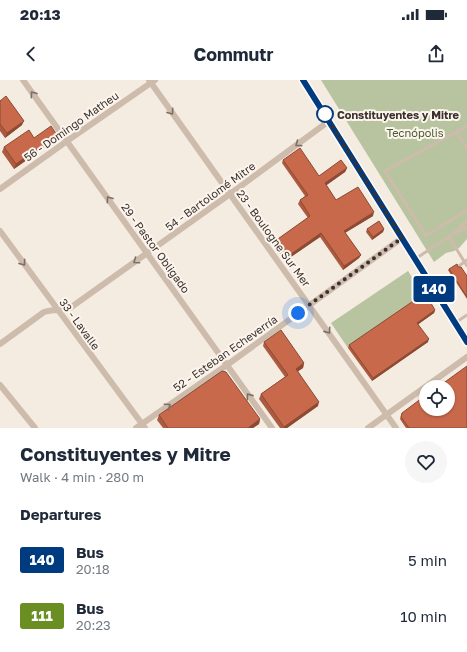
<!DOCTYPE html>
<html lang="en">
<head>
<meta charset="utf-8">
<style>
	body { margin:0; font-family:"Golos Text",sans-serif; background:#f6f6f7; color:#1f2937; height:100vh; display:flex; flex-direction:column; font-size:15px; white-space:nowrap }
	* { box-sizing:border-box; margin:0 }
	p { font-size:13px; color:#747a83 }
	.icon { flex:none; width:22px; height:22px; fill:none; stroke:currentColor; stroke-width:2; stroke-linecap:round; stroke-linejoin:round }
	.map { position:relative; height:348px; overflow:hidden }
	.sheet { display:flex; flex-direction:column; background:#fff; flex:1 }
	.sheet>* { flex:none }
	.badge { padding:0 8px; border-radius:3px; font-size:14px; line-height:26px }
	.fabs { position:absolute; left:419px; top:300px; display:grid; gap:8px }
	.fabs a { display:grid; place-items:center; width:36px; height:36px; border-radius:50%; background:#fff; box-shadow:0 1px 3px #0004; font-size:20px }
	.you { position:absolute; width:20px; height:20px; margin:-10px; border:3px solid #fff; border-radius:50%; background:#1a73e8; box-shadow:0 0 0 6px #1a73e833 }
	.map>.badge { position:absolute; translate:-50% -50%; box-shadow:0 0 0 2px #fff }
	h2 { padding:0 20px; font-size:15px; line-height:36px }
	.round { display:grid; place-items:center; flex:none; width:42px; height:42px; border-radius:21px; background:#f6f6f7 }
	.headline { display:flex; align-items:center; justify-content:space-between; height:68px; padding:0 20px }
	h1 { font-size:19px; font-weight:700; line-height:30px }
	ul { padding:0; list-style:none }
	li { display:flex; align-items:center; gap:12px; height:56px; padding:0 20px }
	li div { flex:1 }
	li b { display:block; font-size:15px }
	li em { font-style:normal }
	li .badge { min-width:44px; font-weight:700; text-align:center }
	.status { display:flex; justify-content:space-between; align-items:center; height:28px; padding:0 20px; background:#fff; direction:ltr }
	.status svg { height:11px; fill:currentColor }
	header { display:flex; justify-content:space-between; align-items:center; height:52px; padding:0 20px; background:#fff; font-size:18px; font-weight:700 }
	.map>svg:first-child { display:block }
	.green { fill:#b8c4a0 }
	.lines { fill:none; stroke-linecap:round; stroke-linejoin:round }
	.lane { stroke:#cdbbac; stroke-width:3 }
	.street { stroke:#cdbbac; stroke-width:6 }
	.secondary { stroke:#a18a7d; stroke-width:8 }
	.wall { fill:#ac5a40 }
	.shaded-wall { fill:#8c4a34 }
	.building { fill:#c8694b; stroke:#8c4a34 }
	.oneway { stroke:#7d6f65 }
	.line-casing { stroke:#fff; stroke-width:9 }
	.line { stroke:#003b80; stroke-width:6 }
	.walk { stroke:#3b302b; stroke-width:4; stroke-dasharray:0 7.2 }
	.stop-dot { fill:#fff; stroke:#003b80; stroke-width:2 }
	.labels { text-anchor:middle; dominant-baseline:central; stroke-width:4; stroke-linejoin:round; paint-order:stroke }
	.stop-label { font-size:11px; font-weight:bold; fill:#3b302b; stroke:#fbf5ee; text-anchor:start }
	.street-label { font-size:11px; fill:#3b302b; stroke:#fbf5ee }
	.park-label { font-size:11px; fill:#4a5a2e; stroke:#fbf5ee }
</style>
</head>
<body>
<div class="status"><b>20:13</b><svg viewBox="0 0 49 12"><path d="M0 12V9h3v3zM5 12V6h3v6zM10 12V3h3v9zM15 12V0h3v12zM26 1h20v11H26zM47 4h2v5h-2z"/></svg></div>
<header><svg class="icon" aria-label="back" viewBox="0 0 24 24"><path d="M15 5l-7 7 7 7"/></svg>Commutr<svg class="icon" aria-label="share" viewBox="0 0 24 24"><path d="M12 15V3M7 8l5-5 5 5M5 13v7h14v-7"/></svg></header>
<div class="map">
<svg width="467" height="348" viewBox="0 0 467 348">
	<rect width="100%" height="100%" fill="#f4ebe1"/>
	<!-- green -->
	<path class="green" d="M321 0H467V159L459 168 454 171 446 173 434 182Z
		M408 191 424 216 348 268 331 243Z"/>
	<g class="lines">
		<!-- lane -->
		<path class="lane" d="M467 46 385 91 426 156 467 130
			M456 52 467 68
			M454 154 467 147
			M449 157 467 186
			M415 179 449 157 467 141
			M459 186 467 180
			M455 243 467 235"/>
		<!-- street -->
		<path class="street" d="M23 0 272 348
			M149 0 396 348
			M0 109 67 61 155 0
			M0 151 145 348
			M0 264 44 232C53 229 62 231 70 228L230 114 329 41
			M0 305 35 348
			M136 348 227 285 402 158
			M368 348 467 277"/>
		<!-- secondary -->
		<path class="secondary" d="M303 0 467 262"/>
	</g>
	<!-- wall -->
	<path class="wall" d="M0 21 22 45 5 58 0 51Z
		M57 55 55 60 14 89 2 72 4 67 34 58Z
		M283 80 319 96 347 88 345 92 326 105 336 120 373 136 345 153 361 175 359 178 343 190 320 157 285 181 274 165 275 161 308 138 298 124 300 120 305 116 282 83Z
		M367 149H384L383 152 372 160 366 152Z
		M458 187 467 196V219L448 190 449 189Z
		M435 230 434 233 418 244 428 262 372 301 348 268 349 265Z
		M264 262 304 283 303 288 298 291 318 326 287 348H280L259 319 261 314 285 297 263 266Z
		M402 333 467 348H406L400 339Z
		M159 335 260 339 259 344 253 348H163L157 340Z"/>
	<!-- shaded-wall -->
	<path class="shaded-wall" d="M24 41 22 45 5 58 7 53Z
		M57 55 55 60 14 89 16 84Z
		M347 88 345 92 324 107 325 103Z
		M374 132 373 136 343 154 344 151Z
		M384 149 383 152 372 160 373 157Z
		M321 153 320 157 285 181 287 177Z
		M361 175 359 178 343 190 344 186Z
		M435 230 434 233 416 246 417 243Z
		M429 259 428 262 372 301 373 298Z
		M304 283 303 288 294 294 296 289Z
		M319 322 318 326 287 348H284V347Z
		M260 339 259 344 253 348H248Z"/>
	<!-- building -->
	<path class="building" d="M6 16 24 41 7 53 0 44V21Z
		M51 46 57 55 16 84 4 67 29 50 34 58Z
		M300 68 319 96 341 80 347 88 325 103 336 120 358 107 374 132 344 151 361 175 344 186 321 153 287 177 275 161 310 136 300 120 308 115 283 80Z
		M379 141 384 149 373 157 367 149Z
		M457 184 458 187H461L467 196V217L449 189Z
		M425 213 435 230 417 243 429 259 373 298 349 265Z
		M281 250 304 283 296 289 319 322 284 347 261 314 288 295 264 262Z
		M467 286V348H409L401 337 402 333 426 315V329H448V307H438Z
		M222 291 226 292 260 339 248 348H168L159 335Z"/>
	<!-- one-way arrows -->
	<defs><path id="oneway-chevron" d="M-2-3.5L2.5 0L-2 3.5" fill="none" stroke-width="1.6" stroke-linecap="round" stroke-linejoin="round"/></defs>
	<g class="oneway">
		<use href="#oneway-chevron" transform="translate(33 14) rotate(-126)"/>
		<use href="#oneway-chevron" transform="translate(171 32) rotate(54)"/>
		<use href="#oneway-chevron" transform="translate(298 64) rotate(144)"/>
		<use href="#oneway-chevron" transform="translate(109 119) rotate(-126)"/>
		<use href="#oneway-chevron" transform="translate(136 181) rotate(145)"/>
		<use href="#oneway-chevron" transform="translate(23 183) rotate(54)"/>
		<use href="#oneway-chevron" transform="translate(328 251) rotate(55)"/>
		<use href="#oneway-chevron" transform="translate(249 316) rotate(-125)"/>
		<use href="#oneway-chevron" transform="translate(168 326) rotate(-35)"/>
	</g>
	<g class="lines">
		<defs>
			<path id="line" d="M303 0 467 262"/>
		</defs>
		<!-- line casing -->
		<use href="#line" class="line-casing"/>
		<!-- line -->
		<use href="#line" class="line"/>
		<!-- walk -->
		<path class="walk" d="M298 233 402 158 324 33 325 34"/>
	</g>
	<!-- markers -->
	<circle class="stop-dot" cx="325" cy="34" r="8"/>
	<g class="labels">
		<!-- stop labels -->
		<g class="stop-label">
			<text x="337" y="34">Constituyentes y Mitre</text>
		</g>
		<!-- street labels -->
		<g class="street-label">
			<text transform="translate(71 46) rotate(-35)">56 - Domingo Matheu</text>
			<text transform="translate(210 116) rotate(-36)">54 - Bartolomé Mitre</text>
			<text transform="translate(274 158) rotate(54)">23 - Boulogne Sur Mer</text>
			<text transform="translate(156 168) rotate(54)">29 - Pastor Obligado</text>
			<text transform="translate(80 244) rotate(54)">33 - Lavalle</text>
			<text transform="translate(225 273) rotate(-35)">52 - Esteban Echeverría</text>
		</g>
		<!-- park labels -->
		<g class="park-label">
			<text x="415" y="52">Tecnópolis</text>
		</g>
	</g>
</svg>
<div class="fabs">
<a><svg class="icon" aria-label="locate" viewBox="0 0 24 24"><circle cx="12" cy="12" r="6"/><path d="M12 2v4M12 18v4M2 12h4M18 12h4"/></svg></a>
</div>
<div class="you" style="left:298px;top:233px"></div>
<b class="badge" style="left:434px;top:209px;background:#003b80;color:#fff">140</b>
</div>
<section class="sheet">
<div class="headline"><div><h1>Constituyentes y Mitre</h1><p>Walk · 4 min · 280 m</p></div><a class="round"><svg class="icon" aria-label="heart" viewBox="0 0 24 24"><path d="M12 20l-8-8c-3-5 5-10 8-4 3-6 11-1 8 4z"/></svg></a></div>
<h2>Departures</h2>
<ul>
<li><span class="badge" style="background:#003b80;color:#fff">140</span><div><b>Bus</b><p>20:18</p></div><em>5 min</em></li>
<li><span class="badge" style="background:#6b8e23;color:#fff">111</span><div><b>Bus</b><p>20:23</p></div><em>10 min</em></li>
</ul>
</section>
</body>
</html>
